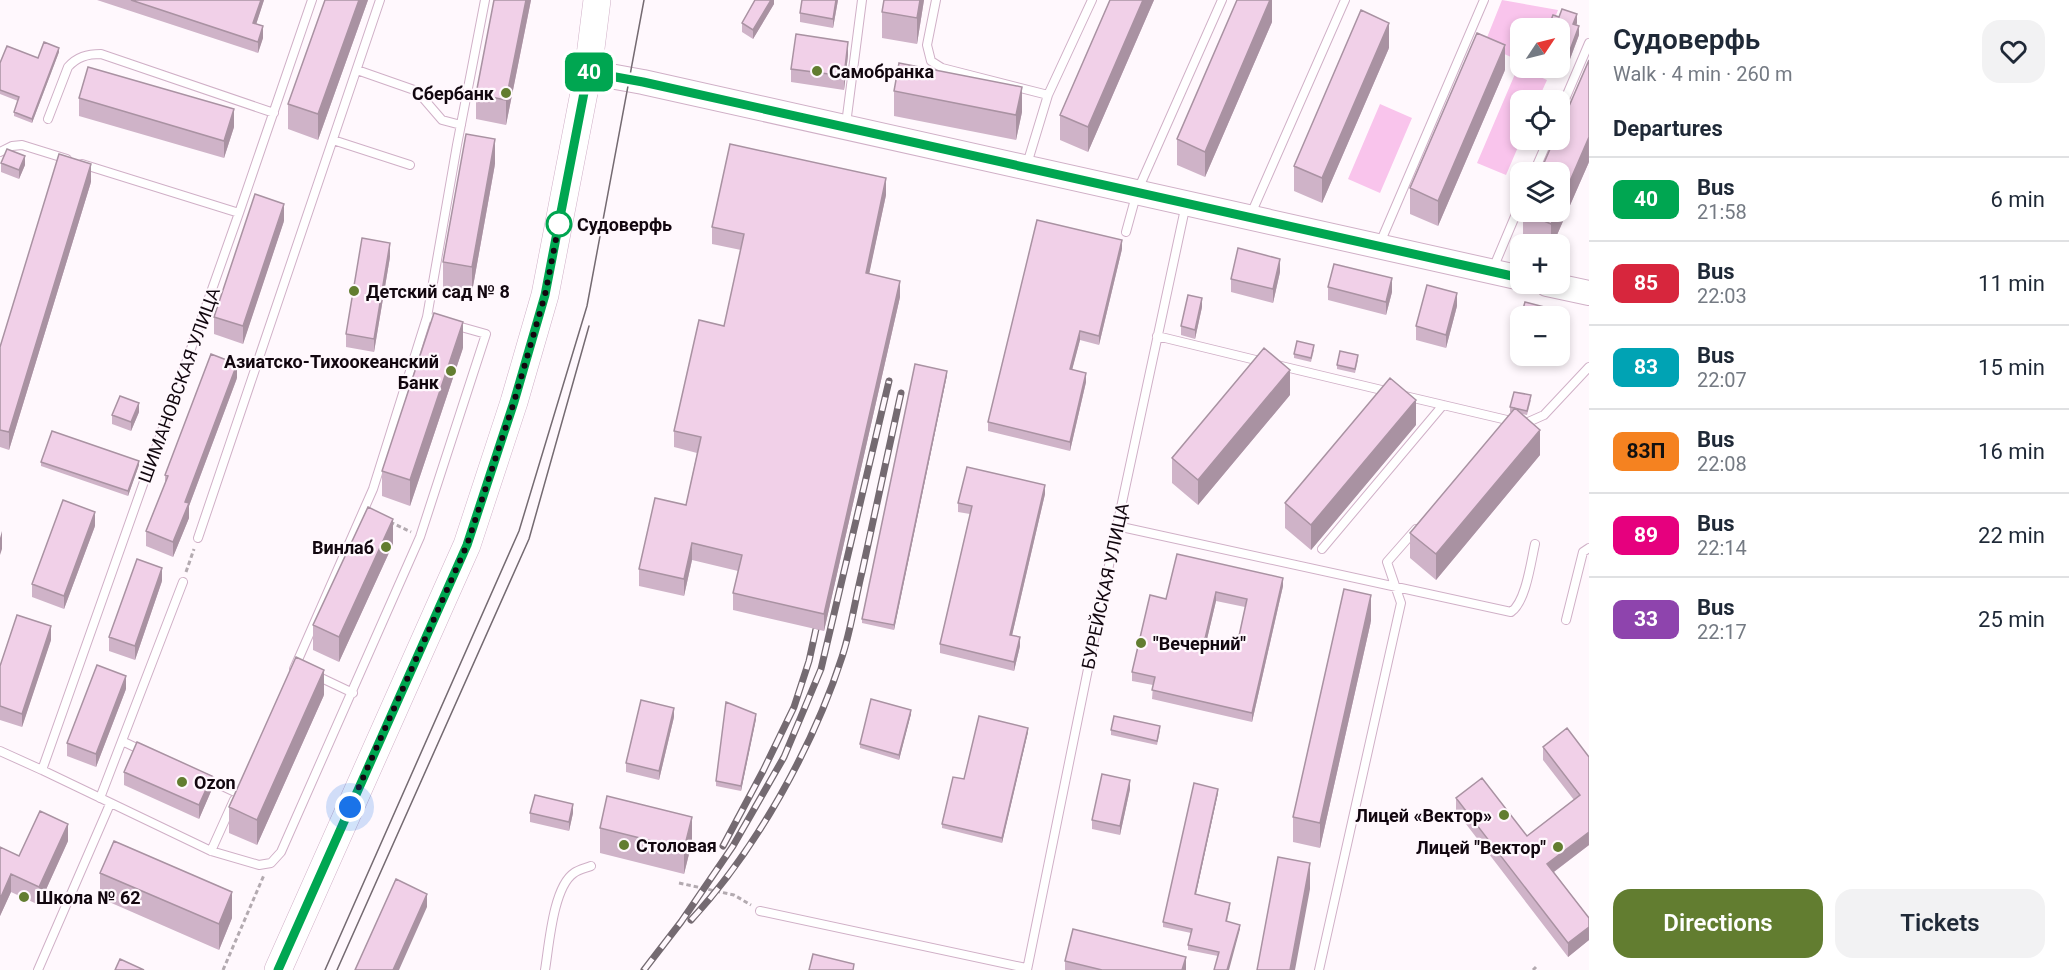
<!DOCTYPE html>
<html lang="en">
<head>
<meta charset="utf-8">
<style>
	body { margin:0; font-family:Roboto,sans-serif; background:#f2f2f3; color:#1f2937; height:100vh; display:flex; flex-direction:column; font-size:22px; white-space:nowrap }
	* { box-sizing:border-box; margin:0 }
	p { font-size:20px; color:#747a83 }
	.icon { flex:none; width:33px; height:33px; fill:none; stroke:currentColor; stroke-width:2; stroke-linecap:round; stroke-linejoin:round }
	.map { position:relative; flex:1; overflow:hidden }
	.sheet { display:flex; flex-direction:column; background:#fff; width:480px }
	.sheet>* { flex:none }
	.badge { padding:0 12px; border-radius:9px; font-size:21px; line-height:39px }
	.needle { width:39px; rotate:55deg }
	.controls { position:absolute; left:1510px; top:18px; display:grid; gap:12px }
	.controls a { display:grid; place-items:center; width:60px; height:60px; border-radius:12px; background:#fff; box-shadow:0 3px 9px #0003; font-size:30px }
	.you { position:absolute; width:30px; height:30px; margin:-15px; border:4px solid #fff; border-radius:50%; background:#1a73e8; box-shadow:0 0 0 9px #1a73e833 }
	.map>.badge { position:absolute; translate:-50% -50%; box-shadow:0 0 0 3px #fff }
	h2 { padding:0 24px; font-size:22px; line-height:54px }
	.round { display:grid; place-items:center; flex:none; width:63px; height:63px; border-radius:18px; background:#f2f2f3 }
	.headline { display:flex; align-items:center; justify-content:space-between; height:102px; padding:0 24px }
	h1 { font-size:28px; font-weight:600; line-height:45px }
	.primary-button { display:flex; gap:12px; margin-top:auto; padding:12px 24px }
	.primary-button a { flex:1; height:69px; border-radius:18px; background:#627d30; color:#fff; font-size:24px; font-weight:600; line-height:69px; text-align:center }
	.primary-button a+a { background:#f2f2f3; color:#1f2937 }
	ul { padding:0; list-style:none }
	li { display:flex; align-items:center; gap:18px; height:84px; padding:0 24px; border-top:2px solid #e0e1e3 }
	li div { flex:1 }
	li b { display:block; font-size:22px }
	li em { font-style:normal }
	li .badge { min-width:66px; font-weight:700; text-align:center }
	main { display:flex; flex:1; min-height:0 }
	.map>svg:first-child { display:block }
	.green { fill:#f9c4ec }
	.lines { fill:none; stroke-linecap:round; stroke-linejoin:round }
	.lane-casing { stroke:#d0b0c7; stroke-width:10 }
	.secondary-casing { stroke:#d0b0c7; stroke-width:26 }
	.primary-casing { stroke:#d0b0c7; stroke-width:28 }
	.path { stroke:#b3aab0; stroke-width:3; stroke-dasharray:4.5 3; stroke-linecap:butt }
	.lane { stroke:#fff; stroke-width:8 }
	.secondary { stroke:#fff; stroke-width:24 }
	.primary { stroke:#fff; stroke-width:27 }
	.tram { stroke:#746a71; stroke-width:1.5 }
	.rail-casing { stroke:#746a71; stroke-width:7 }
	.rail { stroke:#fff8fd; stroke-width:4.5; stroke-dasharray:14; stroke-linecap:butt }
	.wall { fill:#cfb3c8; fill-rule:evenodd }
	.shaded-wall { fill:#a992a2 }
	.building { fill:#f1d0e8; stroke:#a992a2; stroke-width:1.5; fill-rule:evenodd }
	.line-casing { stroke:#fff; stroke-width:14 }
	.line { stroke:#00a651; stroke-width:9 }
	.walk { stroke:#12070f; stroke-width:6; stroke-dasharray:0 10.8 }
	.poi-dot { fill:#627d30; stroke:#fff8fd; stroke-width:2 }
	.stop-dot { fill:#fff; stroke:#00a651; stroke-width:3 }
	.labels { text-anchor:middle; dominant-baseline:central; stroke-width:4.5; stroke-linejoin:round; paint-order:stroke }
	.poi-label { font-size:18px; font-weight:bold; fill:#12070f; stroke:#fff8fd; text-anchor:start }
	.stop-label { font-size:18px; font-weight:bold; fill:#12070f; stroke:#fff8fd; text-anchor:start }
	.street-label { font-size:18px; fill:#12070f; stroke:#fff8fd }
</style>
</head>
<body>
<main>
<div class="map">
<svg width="1589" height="970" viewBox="0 0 1589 970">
	<rect width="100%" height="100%" fill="#fff8fd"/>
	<!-- green -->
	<path class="green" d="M1502 0 1558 10 1551 28H1521V49L1515 46 1511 57 1484 45Z
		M1518 67 1547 80 1538 100H1521V140L1506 175 1477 163Z
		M1380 104 1412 118 1380 193 1348 179Z"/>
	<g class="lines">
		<defs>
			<path id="lane" d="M936 0 927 45 931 61 942 68 1048 95
				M357 70 417 91 442 120 461 125
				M1560 111 1589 43
				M48 119 68 67C77 57 87 54 101 54L274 113
				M846 124 862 0
				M333 140 410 165
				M0 152 12 146 22 145 67 159
				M82 164 239 213
				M1027 164 1048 95 1092 0
				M1534 172 1548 140
				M1251 214 1345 0
				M1126 232 1137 192 1222 0
				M1380 243 1484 0
				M1492 271 1521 202
				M427 317 442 321
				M1157 336 1264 362
				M1277 365 1390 392
				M1405 396 1507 420 1526 423 1544 415 1589 367
				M1117 526 1511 612C1526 602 1531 561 1535 544
				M198 538 380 0
				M1322 549 1443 405
				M1566 620 1583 552 1589 548
				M294 669 373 489 427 317 457 145 485 0
				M315 675 353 693
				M122 741 143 751
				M0 751 42 770 211 851 259 865 271 863 281 852 420 537 486 334 454 325
				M42 770 239 213 312 0
				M205 778 237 793
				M100 798 183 582
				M211 851 234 800
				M760 911 1026 968
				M38 970 110 804
				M545 970C549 946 553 887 574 873 578 870 586 868 591 866
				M1027 970 1117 526 1186 204
				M1319 970 1401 603 1387 562 1416 529"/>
			<path id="secondary" d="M588 72 643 82 1521 278
				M1547 284 1589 293"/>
			<path id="primary" d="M278 970 467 545 514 402 545 295 588 72 597 0"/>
		</defs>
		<!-- lane casing -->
		<use href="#lane" class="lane-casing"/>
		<!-- secondary casing -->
		<use href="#secondary" class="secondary-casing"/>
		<!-- primary casing -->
		<use href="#primary" class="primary-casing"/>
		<!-- path -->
		<path class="path" d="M390 522 411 532
			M186 572 194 549
			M679 883 734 895 751 905
			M223 970 264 875
			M1533 970 1536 967"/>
		<!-- lane -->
		<use href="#lane" class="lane"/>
		<!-- secondary -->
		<use href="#secondary" class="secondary"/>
		<!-- primary -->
		<use href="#primary" class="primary"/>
		<!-- tram -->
		<path class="tram" d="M325 970 519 531 587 306 644 0
			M337 970 529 539 589 326"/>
		<defs>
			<path id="rail" d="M723 846 763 771 794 707 809 661 816 629
				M691 920C756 850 813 747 842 657 851 630 855 600 862 572 875 512 888 453 901 393
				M644 970 681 922 733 846 784 757 821 669 889 381"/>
		</defs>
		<!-- rail casing -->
		<use href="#rail" class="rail-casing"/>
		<!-- rail -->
		<use href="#rail" class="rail"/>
	</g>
	<!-- wall -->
	<path class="wall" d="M97 0H264L256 24 263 38 258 53Z
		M325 0H368L318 140 288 129V104Z
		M494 0H531L506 125 476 119V94Z
		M774 0V4L753 39 742 32V23Z
		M838 0 833 28 800 22V13Z
		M884 0H924L917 44 882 38V12Z
		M1110 0H1154L1088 152 1060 140V115Z
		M1272 0V22L1205 177 1177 165V139Z
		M1577 23 1576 25 1579 35 1570 59 1560 55V28Z
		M1389 48 1322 203 1294 191V166Z
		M59 52 32 123 14 116V112L18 101 0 94V63L38 58Z
		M848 55 844 90 791 82V69Z
		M1505 70 1438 226 1410 214V188Z
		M894 91 1022 112 1016 140 894 116Z
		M79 98 234 127 224 158 79 116Z
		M1589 162 1553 244H1541L1523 237V212Z
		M1 163 25 165 19 179 1 172Z
		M495 164 472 292 443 287V262Z
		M91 182 9 450 0 447V347Z
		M886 195 869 273 900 297 824 631 733 610V593L738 571 692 560 684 596 639 586V569L686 505 697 453 674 447V431L724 326 741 250 712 244V227Z
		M284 221 243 344 214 334V317Z
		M1122 249 1099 345 1080 340 1072 369 1086 382 1070 451 988 431V422Z
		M390 257 374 352 346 347V334Z
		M1280 272 1273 303 1231 292V279Z
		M1328 287 1392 292 1386 315 1328 300Z
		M1457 306 1446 348 1416 340V326Z
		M1202 307 1195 339 1181 335V326Z
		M1521 318V356H1547L1545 365 1514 357V344Z
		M463 348 410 506 382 496V471Z
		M1314 350 1311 362 1294 358V354Z
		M1358 360 1355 373 1337 369V365Z
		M947 375 894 630 862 623V619Z
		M237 378 189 506V518L173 557 146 546V531L165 485V475Z
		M1290 395 1198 505 1172 483V458Z
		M1531 400 1527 415 1522 414 1540 455 1436 580 1410 558V533L1512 412H1510V407Z
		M139 412 131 431 112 424V415Z
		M1416 425 1311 550 1285 528V503Z
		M41 462 139 465 128 496 41 466Z
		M1045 494 1012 635 1020 646 1014 671 940 653V644L970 514 958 512V503Z
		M95 526 64 609 32 597V584Z
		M393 544 339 662 313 650V625Z
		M1177 554 1283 586 1252 722 1152 699 1153 685 1132 681V672L1166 599ZM1216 601 1245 607 1236 650 1206 643Z
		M162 581 135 660 109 651V637Z
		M1371 621 1320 848 1293 842V817Z
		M51 640 22 727 0 720V666Z
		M126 689 96 767 67 756V743Z
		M324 695 257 845 229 833V807Z
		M911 714 899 760 860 748V744Z
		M674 717 659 780 626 772V763Z
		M756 719 741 791 716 786V781Z
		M1567 728 1589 845 1554 872 1589 918V940L1568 957 1456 811V798L1527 836 1574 800 1543 760V747Z
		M1111 730 1160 731 1157 745 1111 735Z
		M1028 732 1002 843 942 828V824L964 779Z
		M124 772 212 789 199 819 124 785Z
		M1130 789 1120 835 1092 829V820Z
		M1218 793 1196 894 1230 908 1227 921 1240 929 1218 956 1188 950V945L1191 933 1163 927V922Z
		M530 813H573L569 831 530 822Z
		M600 828 692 842 684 874 600 853Z
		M68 841 39 905 11 892 0 916V847L19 856Z
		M100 873 232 918 219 950 100 898Z
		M1065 961 1186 970H1065Z"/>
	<!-- shaded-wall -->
	<path class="shaded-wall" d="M261 0H264L253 34V23Z
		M359 0H368L318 140V114Z
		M526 0H531L506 125V100Z
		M771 0H774V4L753 39V30Z
		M836 0H838L833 28V19Z
		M920 0H924L917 44V18Z
		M1143 0H1154L1088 152V127Z
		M1270 0H1272V22L1205 177V152Z
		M1577 14V23L1573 33V24Z
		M1389 23V48L1322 203V178Z
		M263 26V38L258 53V42Z
		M1579 26V35L1570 59V50Z
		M848 42V55L844 90V76Z
		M1505 45V70L1438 226V201Z
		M59 48V52L32 123V119Z
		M1022 87V112L1016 140V115Z
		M234 109V127L224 158V141Z
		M1589 137V162L1553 244H1551V224L1557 212H1560V204Z
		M495 139V164L472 292V267Z
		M25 156V165L19 179V170Z
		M91 164V182L9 450V432Z
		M886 178V195L866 289V273Z
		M284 204V221L243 344V326Z
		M1122 240V249L1099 345V336Z
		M390 243V257L374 352V339Z
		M1280 259V272L1273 303V289Z
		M1392 278V292L1386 315V302Z
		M900 281V297L824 631V614Z
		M1457 293V306L1446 348V335Z
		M1202 298V307L1195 339V330Z
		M463 322V348L410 506V480Z
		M1080 331V340L1070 378V369Z
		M1545 356H1547L1545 365Z
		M237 364V378L189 506V518L173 557V542L185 502Z
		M1290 370V395L1198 505V480Z
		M947 371V375L894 630V625Z
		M1086 373V382L1070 451V442Z
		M1416 400V425L1311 550V525Z
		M139 403V412L131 431V422Z
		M1540 430V455L1436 580V554Z
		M139 461V465L128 496V491Z
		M1045 485V494L1010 644V635Z
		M95 512V526L64 609V596Z
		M393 519V544L339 662V637Z
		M2 531V549L0 555V538Z
		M692 543V560L684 596V579Z
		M162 568V581L135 660V646Z
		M1283 578V586L1252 722V713Z
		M1216 592V601L1204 652V643Z
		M1371 595V621L1320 848V823Z
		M51 626V640L22 727V714Z
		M1020 637V646L1014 671V662Z
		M324 670V695L257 845V820Z
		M126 676V689L96 767V754Z
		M674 708V717L659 780V771Z
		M911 710V714L899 760V755Z
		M756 714V719L741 791V786Z
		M1028 728V732L1002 843V838Z
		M212 776V789L199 819V805Z
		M1130 780V789L1120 835V826Z
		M1218 789V793L1195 898V894Z
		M573 804V813L569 831V822Z
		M692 817V842L684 874V849Z
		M68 824V841L39 905V887Z
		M1589 832V845L1547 877V864Z
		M1310 863V889L1295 970H1290Z
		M11 874V892L0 916V899Z
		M232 892V918L219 950V924Z
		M427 894V907L399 970H393Z
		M1240 925V929L1229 970H1227Z
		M1589 927V940L1568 957V943Z
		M1186 957V970H1182Z"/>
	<!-- building -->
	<path class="building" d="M131 0H261L253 23 263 26 258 42Z
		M325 0H359L318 114 288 104Z
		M494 0H526L506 100 476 94Z
		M755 0H771L753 30 742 23Z
		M802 0H836L833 19 800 13Z
		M884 0H920L917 18 882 12Z
		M1110 0H1143L1088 127 1060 115Z
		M1237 0H1270L1205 152 1177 139Z
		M1562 9 1577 14 1573 24 1579 26 1570 50 1560 46V28H1548L1553 15 1559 17Z
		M1361 10 1389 23 1322 178 1294 166Z
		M1477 33 1505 45 1438 201 1410 188Z
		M796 34 848 42 844 76 791 69Z
		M44 42 59 48 32 119 14 112 19 97 0 90V63L7 46 38 58Z
		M1589 60V137L1560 204V172H1540L1554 140H1560V127Z
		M899 63 1022 87 1016 115 894 91Z
		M88 67 234 109 224 141 79 98Z
		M466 134 495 139 472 267 443 262Z
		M730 144 886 178 866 273 900 281 824 614 733 593 742 555 692 543 684 579 639 569 655 498 686 505 701 437 674 431 699 320 724 326 744 234 712 227Z
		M7 149 25 156 19 170 1 163Z
		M59 154 91 164 9 432 0 430V347Z
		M255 194 284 204 243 326 214 317Z
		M1523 212H1557L1551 224Z
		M1037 220 1122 240 1099 336 1080 331 1070 369 1086 373 1070 442 988 422Z
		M362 238 390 243 374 339 346 334Z
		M1238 248 1280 259 1273 289 1231 279Z
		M1334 264 1392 278 1386 302 1328 287Z
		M1427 285 1457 293 1446 335 1416 326Z
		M1188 295 1202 298 1195 330 1181 326Z
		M1525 302 1556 310 1554 316H1521Z
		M434 313 463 322 410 480 382 471Z
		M1521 318V346L1514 344Z
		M1297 341 1314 345 1311 358 1294 354Z
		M1264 348 1290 370 1198 480 1172 458Z
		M1340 351 1358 355 1355 369 1337 365Z
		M211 354 237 364 185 502 189 503 173 542 146 531 168 476 165 475Z
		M915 364 947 371 894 625 862 619Z
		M1390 378 1416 400 1311 525 1285 503Z
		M1514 392 1531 395 1527 411 1510 407Z
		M120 396 139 403 131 422 112 415Z
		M1515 408 1540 430 1436 554 1410 533Z
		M52 431 139 461 128 491 41 462Z
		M967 467 1045 485 1010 635 1020 637 1014 662 940 644 972 506 958 503Z
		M63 500 95 512 64 596 32 584Z
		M368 507 393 519 339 637 313 625Z
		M1177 554 1283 578 1252 713 1152 690 1155 677 1132 672 1150 595 1166 599ZM1216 592 1247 599 1236 650 1204 643Z
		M137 559 162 568 135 646 109 637Z
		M1344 589 1371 595 1320 823 1293 817Z
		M17 615 51 626 22 714 0 706V666Z
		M296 657 324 670 257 820 229 807Z
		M97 665 126 676 96 754 67 743Z
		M871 699 911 710 899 755 860 744Z
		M641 700 674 708 659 771 626 763Z
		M726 702 756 714 741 786 716 781Z
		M979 716 1028 728 1002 838 942 824 953 777 964 779Z
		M1114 716 1160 726 1157 741 1111 730Z
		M1567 728 1589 757V832L1547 864 1589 918V927L1568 943 1456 798 1482 778 1527 836 1580 795 1543 747Z
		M137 742 212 776 199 805 124 772Z
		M1102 774 1130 780 1120 826 1092 820Z
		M1194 783 1218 789 1195 894 1230 903 1226 921 1240 925 1227 970H1214L1219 952 1188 945 1192 929 1163 922Z
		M535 795 573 804 569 822 530 813Z
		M607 796 692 817 684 849 600 828Z
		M40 811 68 824 39 887 11 874 0 899V847L19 856Z
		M114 841 232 892 219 924 100 873Z
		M1278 857 1310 863 1290 970H1257Z
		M396 879 427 894 393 970H355Z
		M1073 929 1186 957 1182 970H1102L1065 961Z
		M813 954 854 964 853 970H809Z
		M120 959 144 970H115Z"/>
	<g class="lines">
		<defs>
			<path id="line" d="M278 970 467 545 514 402 545 295 588 72 643 82 1521 278"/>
		</defs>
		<!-- line casing -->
		<use href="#line" class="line-casing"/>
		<!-- line -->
		<use href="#line" class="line"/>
		<!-- walk -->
		<path class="walk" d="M350 807 467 545 514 402 545 295 559 224"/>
	</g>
	<!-- markers -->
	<g class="poi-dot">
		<circle cx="817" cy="71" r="6"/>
		<circle cx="506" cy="93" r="6"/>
		<circle cx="354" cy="291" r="6"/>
		<circle cx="451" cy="371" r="6"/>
		<circle cx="386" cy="547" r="6"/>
		<circle cx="1141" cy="643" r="6"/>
		<circle cx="182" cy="782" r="6"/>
		<circle cx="1504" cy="815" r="6"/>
		<circle cx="624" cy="845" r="6"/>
		<circle cx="1558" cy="847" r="6"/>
		<circle cx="24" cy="897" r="6"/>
	</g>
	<circle class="stop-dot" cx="559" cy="224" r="12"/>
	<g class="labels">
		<!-- poi labels -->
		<g class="poi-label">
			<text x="829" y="71">Самобранка</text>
			<text x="494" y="93" text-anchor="end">Сбербанк</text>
			<text x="366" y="291">Детский сад № 8</text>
			<text x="439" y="361" text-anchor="end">Азиатско-Тихоокеанский<tspan x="439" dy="21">Банк</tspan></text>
			<text x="374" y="547" text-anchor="end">Винлаб</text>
			<text x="1153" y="643">"Вечерний"</text>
			<text x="194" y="782">Ozon</text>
			<text x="1492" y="815" text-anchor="end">Лицей «Вектор»</text>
			<text x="636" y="845">Столовая</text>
			<text x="1546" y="847" text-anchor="end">Лицей "Вектор"</text>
			<text x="36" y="897">Школа № 62</text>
		</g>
		<!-- stop labels -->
		<g class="stop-label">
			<text x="577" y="224">Судоверфь</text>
		</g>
		<!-- street labels -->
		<g class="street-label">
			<text transform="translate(179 385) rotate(-70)">ШИМАНОВСКАЯ УЛИЦА</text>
			<text transform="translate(1105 586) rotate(-78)">БУРЕЙСКАЯ УЛИЦА</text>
		</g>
	</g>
</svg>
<div class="controls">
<a><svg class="needle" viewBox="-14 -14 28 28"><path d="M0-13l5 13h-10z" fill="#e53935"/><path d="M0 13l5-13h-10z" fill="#747a83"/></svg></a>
<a><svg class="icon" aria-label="locate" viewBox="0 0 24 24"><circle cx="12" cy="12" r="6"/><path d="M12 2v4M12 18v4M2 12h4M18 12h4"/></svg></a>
<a><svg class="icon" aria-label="layers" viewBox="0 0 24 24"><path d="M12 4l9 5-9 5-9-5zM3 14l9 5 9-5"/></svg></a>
<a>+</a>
<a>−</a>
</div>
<div class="you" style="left:350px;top:807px"></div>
<b class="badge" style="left:589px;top:72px;background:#00a651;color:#fff">40</b>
</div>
<section class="sheet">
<div class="headline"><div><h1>Судоверфь</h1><p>Walk · 4 min · 260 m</p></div><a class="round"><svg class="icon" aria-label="heart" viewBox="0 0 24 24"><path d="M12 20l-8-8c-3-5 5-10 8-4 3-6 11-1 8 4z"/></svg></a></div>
<h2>Departures</h2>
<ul>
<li><span class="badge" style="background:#00a651;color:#fff">40</span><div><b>Bus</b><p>21:58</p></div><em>6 min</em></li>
<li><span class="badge" style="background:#d7263d;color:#fff">85</span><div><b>Bus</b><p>22:03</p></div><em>11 min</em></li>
<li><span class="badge" style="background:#00a3b4;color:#fff">83</span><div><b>Bus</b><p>22:07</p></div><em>15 min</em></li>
<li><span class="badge" style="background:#f58220;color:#111">83П</span><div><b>Bus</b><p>22:08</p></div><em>16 min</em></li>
<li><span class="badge" style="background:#e6007e;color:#fff">89</span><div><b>Bus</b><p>22:14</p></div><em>22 min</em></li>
<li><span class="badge" style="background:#8e44ad;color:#fff">33</span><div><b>Bus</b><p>22:17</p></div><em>25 min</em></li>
</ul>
<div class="primary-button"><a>Directions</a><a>Tickets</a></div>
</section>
</main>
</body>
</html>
